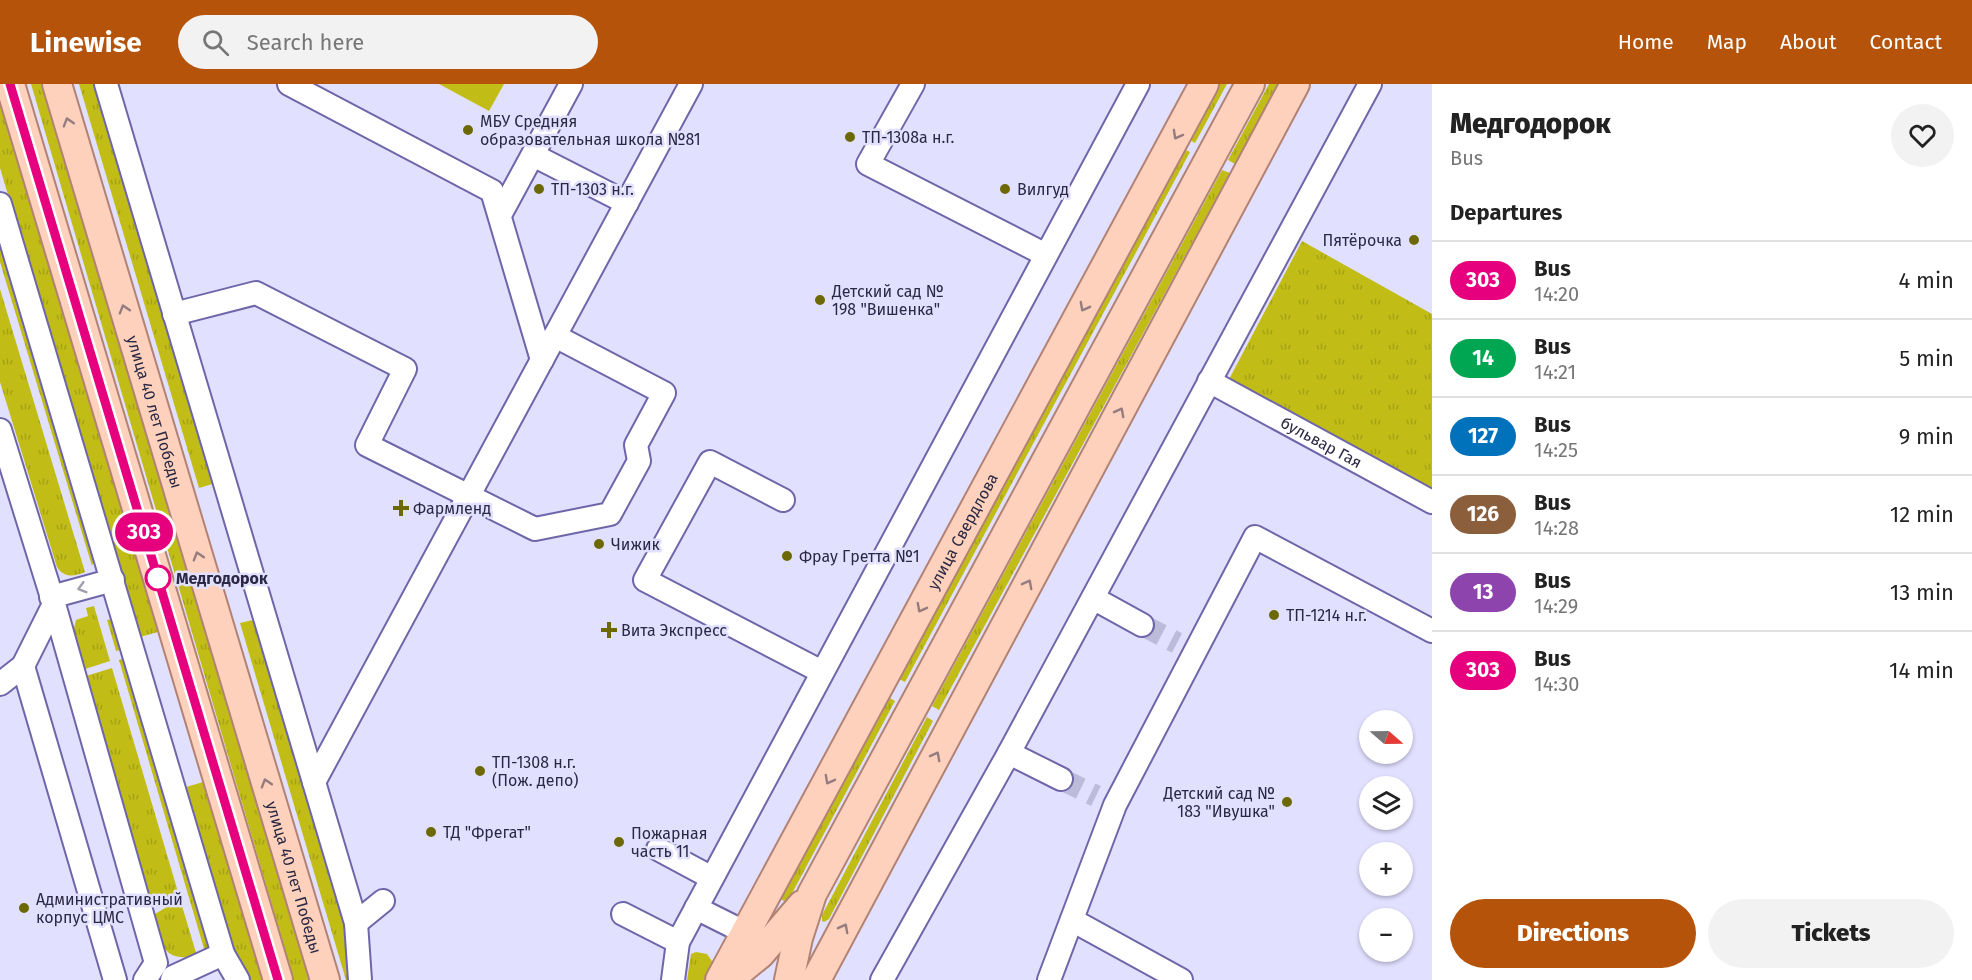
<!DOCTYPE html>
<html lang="en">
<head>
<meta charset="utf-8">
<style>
	body { margin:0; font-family:"Fira Sans",sans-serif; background:#f2f2f2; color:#222; height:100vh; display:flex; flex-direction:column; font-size:22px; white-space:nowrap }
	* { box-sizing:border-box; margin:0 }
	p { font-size:20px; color:#767676 }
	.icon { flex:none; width:33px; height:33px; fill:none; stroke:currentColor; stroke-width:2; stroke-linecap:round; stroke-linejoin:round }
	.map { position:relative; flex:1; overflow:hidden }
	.details { display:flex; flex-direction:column; background:#fff; width:540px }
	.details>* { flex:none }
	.badge { padding:0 12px; border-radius:20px; font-size:21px; line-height:39px }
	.needle { width:39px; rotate:110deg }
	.buttons { position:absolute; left:1359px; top:626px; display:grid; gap:12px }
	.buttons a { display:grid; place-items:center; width:54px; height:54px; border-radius:50%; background:#fff; box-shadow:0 2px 4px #0004; font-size:30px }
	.map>.badge { position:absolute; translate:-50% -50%; box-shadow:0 0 0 3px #fff }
	h2 { padding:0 18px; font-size:22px; line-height:54px }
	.round { display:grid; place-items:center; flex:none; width:63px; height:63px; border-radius:32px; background:#f2f2f2 }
	.headline { display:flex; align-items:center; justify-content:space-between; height:102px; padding:0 18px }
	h1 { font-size:28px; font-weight:800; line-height:45px }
	.button { display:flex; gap:12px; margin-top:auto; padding:12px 18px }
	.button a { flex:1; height:69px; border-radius:36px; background:#b45309; color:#fff; font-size:24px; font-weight:800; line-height:69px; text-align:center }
	.button a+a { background:#f2f2f2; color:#222 }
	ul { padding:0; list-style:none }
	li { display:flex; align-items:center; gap:18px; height:78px; padding:0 18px; border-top:2px solid #e0e0e0 }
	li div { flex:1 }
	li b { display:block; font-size:22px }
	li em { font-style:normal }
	li .badge { min-width:66px; font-weight:700; text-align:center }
	header { display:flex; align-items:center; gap:36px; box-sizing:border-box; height:84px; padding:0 30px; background:#b45309; color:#fff }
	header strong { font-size:28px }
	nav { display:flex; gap:33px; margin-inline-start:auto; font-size:21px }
	.search { width:420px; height:54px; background:#f2f2f2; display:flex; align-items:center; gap:15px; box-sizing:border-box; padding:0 21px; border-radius:33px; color:#767676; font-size:22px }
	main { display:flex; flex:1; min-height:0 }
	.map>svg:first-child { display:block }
	.grass { fill:url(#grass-tufts) }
	.pitch { fill:#c1bd16 }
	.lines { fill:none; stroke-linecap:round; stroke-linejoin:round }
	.minor-tunnel { stroke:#bdbbda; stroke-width:22; stroke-dasharray:22 11; stroke-linecap:butt }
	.minor-casing { stroke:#6f66a9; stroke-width:26 }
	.major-casing { stroke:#b28274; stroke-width:32 }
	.minor { stroke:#fff; stroke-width:22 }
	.major { stroke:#fdd1bb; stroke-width:28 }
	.oneway { stroke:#947c80 }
	.oneway2 { stroke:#a09eab }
	.line-casing { stroke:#fff; stroke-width:14 }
	.line { stroke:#e6007e; stroke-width:9 }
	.poi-dot { fill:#6c6904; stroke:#e2e0ff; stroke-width:2 }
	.stop-dot { fill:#fff; stroke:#e6007e; stroke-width:3 }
	.labels { text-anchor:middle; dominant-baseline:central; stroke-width:5; stroke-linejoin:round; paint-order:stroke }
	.poi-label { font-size:16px; fill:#2b2844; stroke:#e2e0ff; text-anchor:start }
	.street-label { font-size:16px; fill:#2b2844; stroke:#e2e0ff }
	.stop-label { font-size:16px; font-weight:bold; fill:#2b2844; stroke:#e2e0ff; text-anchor:start }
</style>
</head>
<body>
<header>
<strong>Linewise</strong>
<div class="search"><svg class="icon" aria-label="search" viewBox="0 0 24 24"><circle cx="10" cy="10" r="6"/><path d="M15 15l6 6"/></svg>Search here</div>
<nav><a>Home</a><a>Map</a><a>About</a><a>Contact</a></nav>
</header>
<main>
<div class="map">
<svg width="1432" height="896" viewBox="0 0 1432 896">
	<defs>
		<pattern id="grass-tufts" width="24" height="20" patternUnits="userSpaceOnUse" patternTransform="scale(1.5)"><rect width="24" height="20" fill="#c1bd16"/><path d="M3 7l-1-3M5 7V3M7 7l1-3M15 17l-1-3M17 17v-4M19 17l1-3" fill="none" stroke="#a6a216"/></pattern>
	</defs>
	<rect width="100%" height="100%" fill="#e2e0ff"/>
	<!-- grass -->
	<path class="grass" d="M0 0 165 546 140 553 0 84Z
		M31 0H45L311 896H294Z
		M79 0H101L219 398 199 404Z
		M1218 0H1227L1195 59 1188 55Z
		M1269 0H1279L1235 80 1228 76Z
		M1182 64 1190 68 905 598 897 594Z
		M1222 86 1230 89 939 626 932 622Z
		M0 143 95 473 92 482 0 178Z
		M1302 157 1432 230V412L1226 301Z
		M0 205 85 488C74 493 64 494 57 483L0 298Z
		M94 522 110 577 85 585 73 548 76 536 88 532 86 524Z
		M116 534 124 565 116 567 107 536Z
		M261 534 350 829 357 896H346L240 539Z
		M127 573 211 854 209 865 205 868 119 576Z
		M112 584 178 808 153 823 86 592Z
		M888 613 895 617 789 815 784 817 782 816V810Z
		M927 633 933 637 829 835 824 838 822 837V831Z
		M210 696 269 896H248L237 878 186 703Z
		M180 815 197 872C159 878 164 860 155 830Z
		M696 868 707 870 714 880 706 896H687L691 870Z"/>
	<!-- pitch -->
	<path class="pitch" d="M439 0H504L489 27Z"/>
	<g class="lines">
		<!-- minor-tunnel -->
		<path class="minor-tunnel" d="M1142 541 1177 559
			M1061 695 1096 712"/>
		<defs>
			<g id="minor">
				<path d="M106 0 356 839 360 896"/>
				<path d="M289 0 492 107 542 276"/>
				<path d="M913 0 868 80 1046 171"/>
				<path d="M533 71 627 119"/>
				<path d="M0 120 223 870 238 896"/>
				<path d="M500 131 571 0"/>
				<path d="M174 230 256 209 405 285 367 361 535 445 610 430 639 377 636 361 664 309 555 252"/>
				<path id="s1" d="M1209 297 1432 418"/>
				<path d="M0 346 54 520 156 879 145 896"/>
				<path d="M783 416 710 378 645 496 822 588"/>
				<path d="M51 513 113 496"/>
				<path d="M1093 514 1142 541"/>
				<path d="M23 582 54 520"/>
				<path d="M0 600 23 582 115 896"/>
				<path d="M1009 669 1061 695"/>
				<path d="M314 698 691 0"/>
				<path d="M658 765 712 794"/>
				<path d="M696 824 746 849"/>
				<path d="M623 830 678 858"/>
				<path d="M1072 836 1181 896"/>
				<path d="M356 839 383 817"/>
				<path d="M172 896 173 893 223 870"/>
				<path d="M673 896 678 858 1138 0"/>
				<path d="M882 896 1009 669 1370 0"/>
				<path d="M1049 896 1115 721 1255 453 1432 547"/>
			</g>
			<g id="major">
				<path d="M10 0 278 896"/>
				<path id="s2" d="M57 0 325 896"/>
				<path id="s3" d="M720 896 1204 0"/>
				<path d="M728 896 760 870 802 821"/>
				<path d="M789 896 798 854 812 810 1250 0"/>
				<path d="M816 896 1295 0"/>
			</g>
		</defs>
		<!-- minor casing -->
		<use href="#minor" class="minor-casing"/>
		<!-- major casing -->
		<use href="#major" class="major-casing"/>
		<!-- minor -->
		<use href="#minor" class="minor"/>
		<!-- major -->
		<use href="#major" class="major"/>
	</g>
	<!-- one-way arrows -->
	<defs><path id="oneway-chevron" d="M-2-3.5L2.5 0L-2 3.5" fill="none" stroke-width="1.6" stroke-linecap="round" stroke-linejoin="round" transform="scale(1.5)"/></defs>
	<g class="oneway">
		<use href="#oneway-chevron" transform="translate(68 38) rotate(-107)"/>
		<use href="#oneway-chevron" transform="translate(1177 51) rotate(119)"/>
		<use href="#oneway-chevron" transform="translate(1084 223) rotate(118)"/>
		<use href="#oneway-chevron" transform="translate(124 225) rotate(-107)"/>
		<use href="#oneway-chevron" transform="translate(1120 328) rotate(-62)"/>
		<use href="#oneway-chevron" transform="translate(198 472) rotate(-107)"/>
		<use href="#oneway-chevron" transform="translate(1028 500) rotate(-62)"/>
		<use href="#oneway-chevron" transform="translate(921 524) rotate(118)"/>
		<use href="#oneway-chevron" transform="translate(936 672) rotate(-62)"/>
		<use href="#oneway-chevron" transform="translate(829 696) rotate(118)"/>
		<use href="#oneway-chevron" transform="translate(266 699) rotate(-107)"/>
		<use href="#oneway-chevron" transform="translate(844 844) rotate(-62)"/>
	</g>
	<use class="oneway2" href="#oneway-chevron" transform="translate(82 504) rotate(164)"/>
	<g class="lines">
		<defs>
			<path id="line" d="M10 0 278 896"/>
		</defs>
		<!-- line casing -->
		<use href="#line" class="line-casing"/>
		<!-- line -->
		<use href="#line" class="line"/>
	</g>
	<!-- markers -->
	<g class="poi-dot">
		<circle cx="468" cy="46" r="6"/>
		<circle cx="850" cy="53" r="6"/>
		<circle cx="539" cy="105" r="6"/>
		<circle cx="1005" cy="105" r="6"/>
		<circle cx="1414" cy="156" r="6"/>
		<circle cx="820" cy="216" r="6"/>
		<path d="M398 415h6v6h6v6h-6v6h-6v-6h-6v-6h6z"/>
		<circle cx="599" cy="460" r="6"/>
		<circle cx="787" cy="472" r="6"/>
		<circle cx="1274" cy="531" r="6"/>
		<path d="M606 537h6v6h6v6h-6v6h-6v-6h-6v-6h6z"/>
		<circle cx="480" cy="687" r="6"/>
		<circle cx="1287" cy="718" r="6"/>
		<circle cx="431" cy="748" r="6"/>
		<circle cx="619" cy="758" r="6"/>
		<circle cx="24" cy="824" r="6"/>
	</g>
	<circle class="stop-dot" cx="158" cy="494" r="12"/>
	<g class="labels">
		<!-- poi labels -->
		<g class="poi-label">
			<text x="480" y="37">МБУ Средняя<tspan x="480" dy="18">образовательная школа №81</tspan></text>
			<text x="862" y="53">ТП-1308а н.г.</text>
			<text x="551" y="105">ТП-1303 н.г.</text>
			<text x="1017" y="105">Вилгуд</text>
			<text x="1402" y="156" text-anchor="end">Пятёрочка</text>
			<text x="832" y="207">Детский сад №<tspan x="832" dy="18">198 "Вишенка"</tspan></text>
			<text x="413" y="424">Фармленд</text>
			<text x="611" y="460">Чижик</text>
			<text x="799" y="472">Фрау Гретта №1</text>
			<text x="1286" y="531">ТП-1214 н.г.</text>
			<text x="621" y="546">Вита Экспресс</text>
			<text x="492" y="678">ТП-1308 н.г.<tspan x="492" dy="18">(Пож. депо)</tspan></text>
			<text x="1275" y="709" text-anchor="end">Детский сад №<tspan x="1275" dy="18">183 "Ивушка"</tspan></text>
			<text x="443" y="748">ТД "Фрегат"</text>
			<text x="631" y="749">Пожарная<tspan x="631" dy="18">часть 11</tspan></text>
			<text x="36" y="815">Административный<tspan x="36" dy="18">корпус ЦМС</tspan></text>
		</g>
		<!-- street labels -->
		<g class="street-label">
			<text stroke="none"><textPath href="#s2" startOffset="342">улица 40 лет Победы</textPath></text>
			<text stroke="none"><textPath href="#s1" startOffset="128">бульвар Гая</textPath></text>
			<text stroke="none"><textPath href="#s3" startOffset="510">улица Свердлова</textPath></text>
			<text stroke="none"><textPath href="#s2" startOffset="828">улица 40 лет Победы</textPath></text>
		</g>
		<!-- stop labels -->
		<g class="stop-label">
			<text x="176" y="494">Медгодорок</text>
		</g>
	</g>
</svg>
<div class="buttons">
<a><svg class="needle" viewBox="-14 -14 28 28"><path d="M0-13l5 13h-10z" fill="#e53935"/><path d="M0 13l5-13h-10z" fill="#767676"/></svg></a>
<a><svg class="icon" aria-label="layers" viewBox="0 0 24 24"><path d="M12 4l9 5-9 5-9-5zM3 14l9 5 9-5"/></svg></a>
<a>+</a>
<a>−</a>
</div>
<b class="badge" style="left:144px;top:448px;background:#e6007e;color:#fff">303</b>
</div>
<section class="details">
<div class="headline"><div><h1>Медгодорок</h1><p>Bus</p></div><a class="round"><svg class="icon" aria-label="heart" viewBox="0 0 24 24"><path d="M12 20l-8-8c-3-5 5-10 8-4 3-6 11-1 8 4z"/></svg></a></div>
<h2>Departures</h2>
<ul>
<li><span class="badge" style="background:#e6007e;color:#fff">303</span><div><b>Bus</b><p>14:20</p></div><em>4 min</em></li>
<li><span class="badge" style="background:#00a651;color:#fff">14</span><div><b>Bus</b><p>14:21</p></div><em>5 min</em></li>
<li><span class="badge" style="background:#0072bc;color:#fff">127</span><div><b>Bus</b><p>14:25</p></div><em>9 min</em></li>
<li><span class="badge" style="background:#8b5e3c;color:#fff">126</span><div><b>Bus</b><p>14:28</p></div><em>12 min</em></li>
<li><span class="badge" style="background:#8e44ad;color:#fff">13</span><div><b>Bus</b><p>14:29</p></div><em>13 min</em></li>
<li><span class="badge" style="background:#e6007e;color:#fff">303</span><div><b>Bus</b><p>14:30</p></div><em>14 min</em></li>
</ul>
<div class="button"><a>Directions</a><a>Tickets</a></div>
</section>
</main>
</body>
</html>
